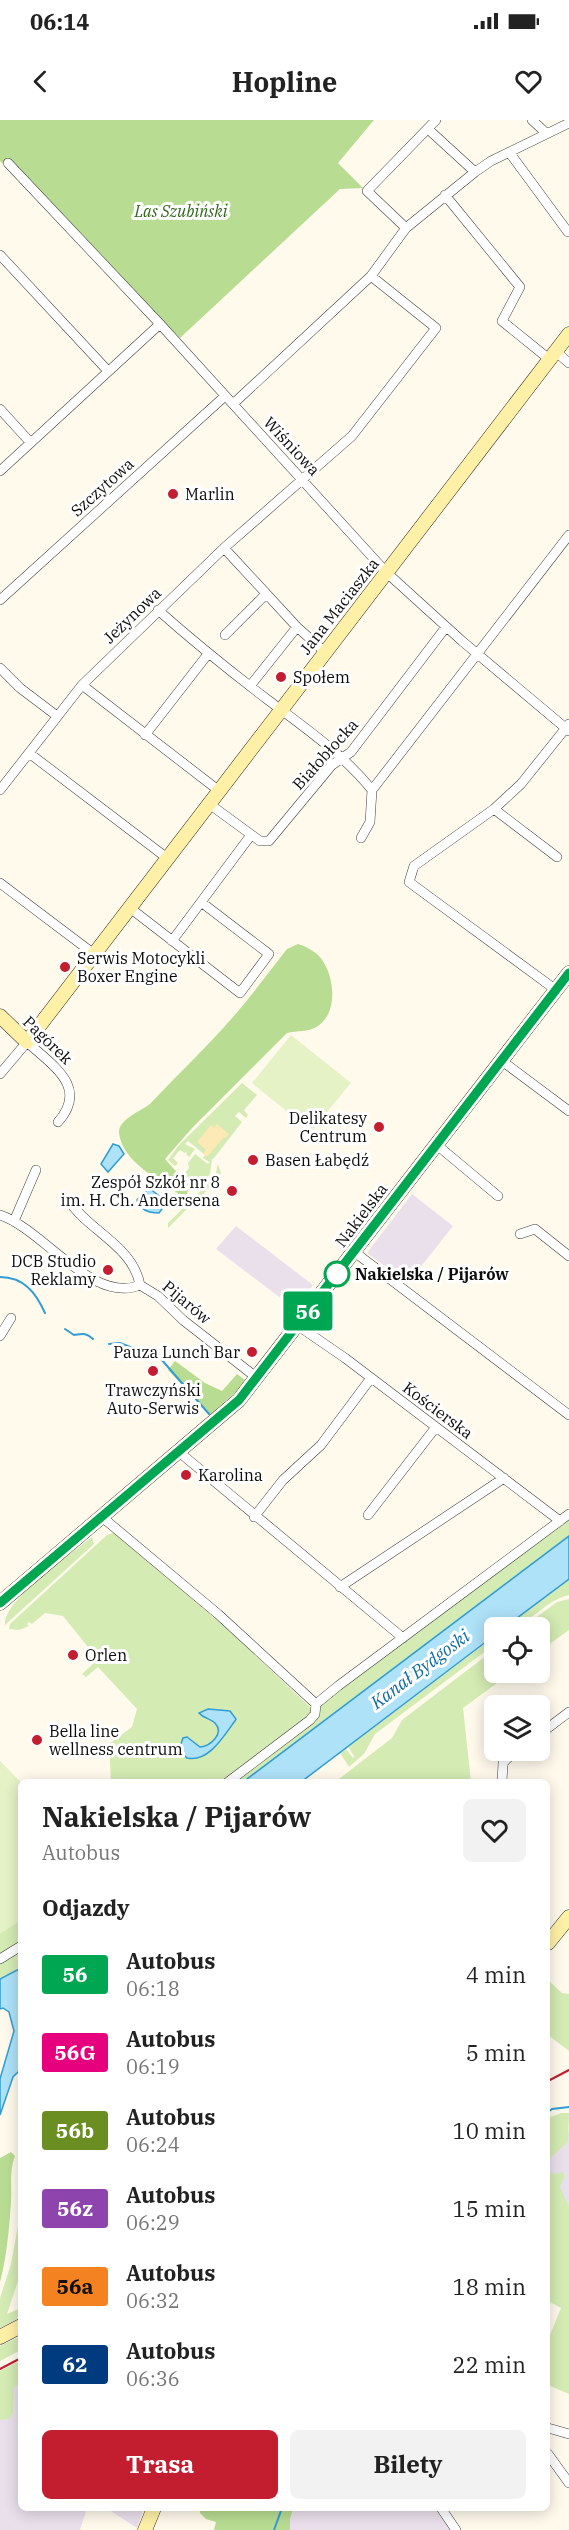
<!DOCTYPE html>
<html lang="pl">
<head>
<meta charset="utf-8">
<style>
	body { margin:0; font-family:"IBM Plex Serif",serif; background:#f2f2f2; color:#222; height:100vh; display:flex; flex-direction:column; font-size:22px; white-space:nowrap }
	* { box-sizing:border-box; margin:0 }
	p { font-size:20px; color:#767676 }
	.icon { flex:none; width:33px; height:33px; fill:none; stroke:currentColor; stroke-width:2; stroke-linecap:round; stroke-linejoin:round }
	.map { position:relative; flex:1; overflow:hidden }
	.drawer { position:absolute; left:18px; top:1659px; width:532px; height:732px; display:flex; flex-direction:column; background:#fff; border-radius:9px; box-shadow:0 3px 15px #0003 }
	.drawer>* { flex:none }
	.badge { padding:0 12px; border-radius:4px; font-size:21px; line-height:39px }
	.buttons { position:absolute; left:484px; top:1497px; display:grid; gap:12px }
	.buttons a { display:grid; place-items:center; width:66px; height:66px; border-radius:9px; background:#fff; box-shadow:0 3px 15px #0003; font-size:30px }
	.map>.badge { position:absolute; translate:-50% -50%; box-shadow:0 0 0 3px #fff }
	h2 { padding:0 24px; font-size:22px; line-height:54px }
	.round { display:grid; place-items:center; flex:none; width:63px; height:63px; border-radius:9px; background:#f2f2f2 }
	.head { display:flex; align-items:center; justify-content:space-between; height:102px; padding:0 24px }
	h1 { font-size:28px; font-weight:800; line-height:45px }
	.primary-button { display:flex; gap:12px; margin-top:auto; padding:12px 24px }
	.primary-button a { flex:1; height:69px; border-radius:9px; background:#c31e30; color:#fff; font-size:24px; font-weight:800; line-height:69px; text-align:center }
	.primary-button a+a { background:#f2f2f2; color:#222 }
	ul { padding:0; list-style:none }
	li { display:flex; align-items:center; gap:18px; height:78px; padding:0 24px }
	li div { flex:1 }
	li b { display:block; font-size:22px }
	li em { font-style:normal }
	li .badge { min-width:66px; font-weight:700; text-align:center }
	.status { display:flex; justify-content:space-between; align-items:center; height:42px; padding:0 30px; background:#fff; direction:ltr }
	.status svg { height:16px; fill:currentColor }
	header { display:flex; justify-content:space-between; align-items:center; height:78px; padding:0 24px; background:#fff; font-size:27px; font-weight:800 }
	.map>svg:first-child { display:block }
	.industrial { fill:#eae0ec }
	.green { fill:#d4ebb4 }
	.forest { fill:#b8dd92 }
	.sand { fill:#fde9b5 }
	.pitch { fill:#e5f2c6 }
	.water { fill:#aee2f9; stroke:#319dd4; stroke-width:1.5 }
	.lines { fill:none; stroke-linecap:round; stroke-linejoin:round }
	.stream { stroke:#319dd4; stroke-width:2 }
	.street-casing { stroke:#3f3f3f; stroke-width:10 }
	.secondary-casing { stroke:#2e2e2e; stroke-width:15 }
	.street { stroke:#fff; stroke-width:9 }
	.secondary { stroke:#fff0a7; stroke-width:14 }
	.rail { stroke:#c31e30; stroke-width:2 }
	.line-casing { stroke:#fff; stroke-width:14 }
	.line { stroke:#00a651; stroke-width:9 }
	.poi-dot { fill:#c31e30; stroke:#fff; stroke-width:2 }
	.stop-dot { fill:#fff; stroke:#00a651; stroke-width:3 }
	.labels { text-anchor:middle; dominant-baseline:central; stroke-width:6; stroke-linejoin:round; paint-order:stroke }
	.park-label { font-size:16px; font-style:italic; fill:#2f671a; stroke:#fff }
	.street-label { font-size:16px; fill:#0c0c0c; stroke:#fff }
	.poi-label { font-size:16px; fill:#0c0c0c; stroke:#fff; text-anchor:start }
	.stop-label { font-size:16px; font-weight:bold; fill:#0c0c0c; stroke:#fff; text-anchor:start }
	.water-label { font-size:18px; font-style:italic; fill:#106ca4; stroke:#fff }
</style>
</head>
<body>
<div class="status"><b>06:14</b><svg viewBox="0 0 49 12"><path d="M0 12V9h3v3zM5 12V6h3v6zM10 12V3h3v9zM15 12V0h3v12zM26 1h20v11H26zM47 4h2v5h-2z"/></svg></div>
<header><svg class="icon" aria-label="back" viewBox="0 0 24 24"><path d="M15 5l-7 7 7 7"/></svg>Hopline<svg class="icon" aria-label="heart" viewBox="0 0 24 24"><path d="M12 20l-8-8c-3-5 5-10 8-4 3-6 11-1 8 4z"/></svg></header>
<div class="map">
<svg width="569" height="2410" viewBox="0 0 569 2410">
	<rect width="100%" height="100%" fill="#fffaec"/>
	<!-- industrial -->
	<path class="industrial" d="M412 1074 453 1106 408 1163 367 1133Z
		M236 1106 313 1165 295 1189 216 1129Z
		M569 2011V2112L548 2070V2023Z
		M21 2258V2388H87L80 2410H0V2274Z
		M106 2388H140L143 2391 137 2408Z
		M295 2388H450L446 2395 455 2410H290V2399Z"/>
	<!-- green -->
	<path class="green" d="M242 963 257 975 244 990 248 995 246 998 239 992 235 996 242 1002 214 1038 209 1042 203 1038 205 1035 188 1021 185 1024 195 1029 189 1037 186 1034 188 1031 185 1033 180 1030 173 1038 178 1043 175 1046 168 1040 179 1025Z
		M195 1034 208 1044 212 1039 210 1054 199 1067 184 1054 189 1048 188 1043Z
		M218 1044 221 1053 198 1081 196 1080 168 1108V1103L215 1057Z
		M569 1398V1416L243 1662H111L109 1624 132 1607 137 1589 98 1547 86 1557 82 1554 94 1543 96 1537 63 1496 45 1493 32 1504 29 1502 27 1504 29 1506 19 1510 9 1509 10 1504 107 1415 113 1413 125 1420 235 1516 310 1587 345 1565Z
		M92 1417 94 1424 5 1505C3 1480 72 1433 92 1417Z
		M569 1459V1475C543 1481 528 1508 506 1507Z
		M569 1479V1510L540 1531V1508L523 1507 557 1482Z
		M495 1516V1524L375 1614 364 1634 349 1647 340 1633 346 1629 353 1638 354 1636 348 1627Z
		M495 1529V1552L511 1553 463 1588 471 1662H335L392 1618 402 1600Z
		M0 1641 21 1663V1848L0 1859Z
		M548 1860 562 1873 569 1874V1931L548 1915Z
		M561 1993H569L568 2022 548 2040V1998Z
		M548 2051 554 2054 563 2052 565 2056 560 2067 569 2087V2274L548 2265V2220L561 2188 548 2181Z
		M21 2090V2152L7 2194 21 2188V2197L0 2208V2178L11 2144Z
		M21 2216V2230L0 2241V2226Z
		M21 2240V2262L14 2268 13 2293 9 2299 0 2300V2251Z"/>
	<!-- forest -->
	<path class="forest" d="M0 0H374L338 43 363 68 340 69 180 218 0 41Z
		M298 824C308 827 320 834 324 843 335 861 337 893 318 906 307 913 298 910 287 913L193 1007 165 1039 189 1066 187 1074 182 1076C161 1061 122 1042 119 1013 118 999 142 991 151 983 178 954 207 927 233 897 252 875 269 852 287 829Z
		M175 1241 205 1263 222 1271 237 1254 245 1260 239 1269 210 1295 168 1250Z
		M11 2032 15 2036C9 2052 12 2066 11 2083 9 2109 7 2136 0 2162V2038Z
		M200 2388H294L290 2399V2410H214L216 2402 206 2399 200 2393Z"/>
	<!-- sand -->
	<path class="sand" d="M217 1004 229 1014 226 1018 224 1017 207 1037 203 1033 206 1030 197 1022 211 1005 214 1008Z"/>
	<!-- pitch -->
	<path class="pitch" d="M291 915 351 963 311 1011 252 963Z
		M0 1641 21 1663V1800L0 1814Z"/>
	<!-- water -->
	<path class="water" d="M113 1024 119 1026 124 1034 108 1052 101 1044Z
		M149 1068 167 1082 159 1093C150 1093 140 1090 137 1080Z
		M569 1416V1459L505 1507 495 1508V1515L301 1662H243Z
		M208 1589 230 1591 236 1599 235 1601C224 1615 209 1643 187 1638L179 1630 183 1618 187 1617 200 1627C210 1626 225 1614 215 1603 210 1598 204 1599 199 1593Z
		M21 1848V1949L13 1957 0 1995V1959L14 1911 9 1892 3 1888 0 1889V1859Z"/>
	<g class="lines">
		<!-- stream -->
		<path class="stream" d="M0 1157C24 1157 36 1173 45 1193
			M65 1209 74 1215C82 1214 86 1212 93 1219
			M109 1224 120 1223 161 1239 209 1294
			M548 1992 552 1989 569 1987
			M274 2410 282 2388"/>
		<defs>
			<path id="street" d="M532 0 546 13
				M428 9 475 52
				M509 32 568 112
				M8 43 160 204 386 452 462 521 569 611
				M445 75 520 167 502 201 549 239
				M406 108 367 71 436 0
				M0 135 108 251
				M371 156 406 108 475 52 491 41 569 3
				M555 231 569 243
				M0 289 30 322
				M0 351 160 204
				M224 428 297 507 325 532
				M0 480 225 276
				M158 490C194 522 230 551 268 580 304 607 343 634 372 670L370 702 361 718
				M225 515 266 474
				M0 548 20 568 57 596
				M82 565 218 670
				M250 566 297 507
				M145 615 208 534
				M29 633 167 738
				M0 670 82 565 224 428 352 316 436 208 371 156 233 284
				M372 670 569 415
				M208 683 260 721H269L332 645 351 632 446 507
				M494 689 557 737
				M0 763 94 834
				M130 788 240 873 269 834 201 782
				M172 821 251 715
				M556 870 409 762 414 746 494 689 521 664 569 604
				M502 941 569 991
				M0 954 27 922C53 946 89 967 58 1002
				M437 1025 498 1076
				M69 1081C89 1111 133 1126 140 1165
				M0 1095C43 1109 93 1185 140 1165
				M14 1101 36 1050
				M520 1114 535 1109 569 1136
				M355 1131 361 1137 569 1295
				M140 1165 158 1176 183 1200 257 1258
				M297 1205 345 1238 560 1401
				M0 1216 11 1198
				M179 1332 403 1518
				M368 1395 436 1307
				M102 1397 218 1494 316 1584
				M254 1397 283 1360 321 1325 371 1258
				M340 1467 504 1358
				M540 1614 569 1592
				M228 1662 310 1600 315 1594 316 1584 338 1566 569 1394
				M502 1662 503 1643 516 1630
				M0 1839 21 1826
				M548 2308 569 2314
				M548 2334 569 2363
				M441 2388 456 2410"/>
			<path id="secondary" d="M0 896 27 922 569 214
				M0 1483 239 1280 569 853
				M548 1823 569 1797
				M0 2217 21 2206
				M145 2410 154 2388"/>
		</defs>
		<!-- street casing -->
		<use href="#street" class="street-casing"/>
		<!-- secondary casing -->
		<use href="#secondary" class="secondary-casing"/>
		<!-- street -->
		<use href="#street" class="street"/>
		<!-- secondary -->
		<use href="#secondary" class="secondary"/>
		<!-- rail -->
		<path class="rail" d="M548 1961 569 1950
			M0 2249 21 2238"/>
	</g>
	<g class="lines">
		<defs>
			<path id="line" d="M0 1483 239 1280 569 853"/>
		</defs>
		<!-- line casing -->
		<use href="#line" class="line-casing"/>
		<!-- line -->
		<use href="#line" class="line"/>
	</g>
	<!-- markers -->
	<g class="poi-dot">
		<circle cx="173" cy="374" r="6"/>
		<circle cx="281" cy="557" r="6"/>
		<circle cx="65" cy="847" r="6"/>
		<circle cx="379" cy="1007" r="6"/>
		<circle cx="253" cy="1040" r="6"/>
		<circle cx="232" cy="1071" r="6"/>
		<circle cx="108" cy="1150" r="6"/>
		<circle cx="252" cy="1232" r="6"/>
		<circle cx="153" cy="1251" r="6"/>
		<circle cx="186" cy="1355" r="6"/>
		<circle cx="73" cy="1535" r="6"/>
		<circle cx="37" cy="1620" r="6"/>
	</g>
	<circle class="stop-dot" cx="337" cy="1154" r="12"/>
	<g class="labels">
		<!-- park labels -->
		<g class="park-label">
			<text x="181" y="91">Las Szubiński</text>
		</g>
		<!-- street labels -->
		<g class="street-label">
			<text transform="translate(292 326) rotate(47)">Wiśniowa</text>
			<text transform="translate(102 367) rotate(-42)">Szczytowa</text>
			<text transform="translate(339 486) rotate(-52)">Jana Maciaszka</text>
			<text transform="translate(132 495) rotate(-44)">Jeżynowa</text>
			<text transform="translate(325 634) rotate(-48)">Białobłocka</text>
			<text transform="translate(48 920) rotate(44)">Pagórek</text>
			<text transform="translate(361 1095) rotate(-53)">Nakielska</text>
			<text transform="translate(187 1182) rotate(40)">Pijarów</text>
			<text transform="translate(438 1290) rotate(37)">Kościerska</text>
		</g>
		<!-- poi labels -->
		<g class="poi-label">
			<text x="185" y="374">Marlin</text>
			<text x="293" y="557">Społem</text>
			<text x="77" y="838">Serwis Motocykli<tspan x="77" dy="18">Boxer Engine</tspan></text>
			<text x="367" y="998" text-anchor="end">Delikatesy<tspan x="367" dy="18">Centrum</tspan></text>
			<text x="265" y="1040">Basen Łabędź</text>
			<text x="220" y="1062" text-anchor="end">Zespół Szkół nr 8<tspan x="220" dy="18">im. H. Ch. Andersena</tspan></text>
			<text x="96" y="1141" text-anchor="end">DCB Studio<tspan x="96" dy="18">Reklamy</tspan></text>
			<text x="240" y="1232" text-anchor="end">Pauza Lunch Bar</text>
			<text x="153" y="1270" text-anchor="middle">Trawczyński<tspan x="153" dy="18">Auto-Serwis</tspan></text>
			<text x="198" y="1355">Karolina</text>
			<text x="85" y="1535">Orlen</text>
			<text x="49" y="1611">Bella line<tspan x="49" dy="18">wellness centrum</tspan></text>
		</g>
		<!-- stop labels -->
		<g class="stop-label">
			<text x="355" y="1154">Nakielska / Pijarów</text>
		</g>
		<!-- water labels -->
		<g class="water-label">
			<text transform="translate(420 1549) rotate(-37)">Kanał Bydgoski</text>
		</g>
	</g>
</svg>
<div class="buttons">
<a><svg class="icon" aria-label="locate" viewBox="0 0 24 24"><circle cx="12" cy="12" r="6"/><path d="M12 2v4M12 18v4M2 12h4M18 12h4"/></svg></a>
<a><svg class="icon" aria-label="layers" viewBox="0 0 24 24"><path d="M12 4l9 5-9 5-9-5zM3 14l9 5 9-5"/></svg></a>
</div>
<b class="badge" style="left:308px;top:1191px;background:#00a651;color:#fff">56</b>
<section class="drawer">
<div class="head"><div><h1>Nakielska / Pijarów</h1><p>Autobus</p></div><a class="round"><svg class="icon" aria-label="heart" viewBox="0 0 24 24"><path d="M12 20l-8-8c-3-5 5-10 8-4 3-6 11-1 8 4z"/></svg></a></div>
<h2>Odjazdy</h2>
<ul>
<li><span class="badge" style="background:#00a651;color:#fff">56</span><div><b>Autobus</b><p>06:18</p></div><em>4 min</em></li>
<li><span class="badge" style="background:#e6007e;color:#fff">56G</span><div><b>Autobus</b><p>06:19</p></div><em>5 min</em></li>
<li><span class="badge" style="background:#6b8e23;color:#fff">56b</span><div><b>Autobus</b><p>06:24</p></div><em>10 min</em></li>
<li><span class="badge" style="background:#8e44ad;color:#fff">56z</span><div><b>Autobus</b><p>06:29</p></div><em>15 min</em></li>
<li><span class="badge" style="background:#f58220;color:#111">56a</span><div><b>Autobus</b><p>06:32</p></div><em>18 min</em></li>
<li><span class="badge" style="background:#003b80;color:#fff">62</span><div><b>Autobus</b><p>06:36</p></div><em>22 min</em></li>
</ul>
<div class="primary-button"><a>Trasa</a><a>Bilety</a></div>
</section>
</div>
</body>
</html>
